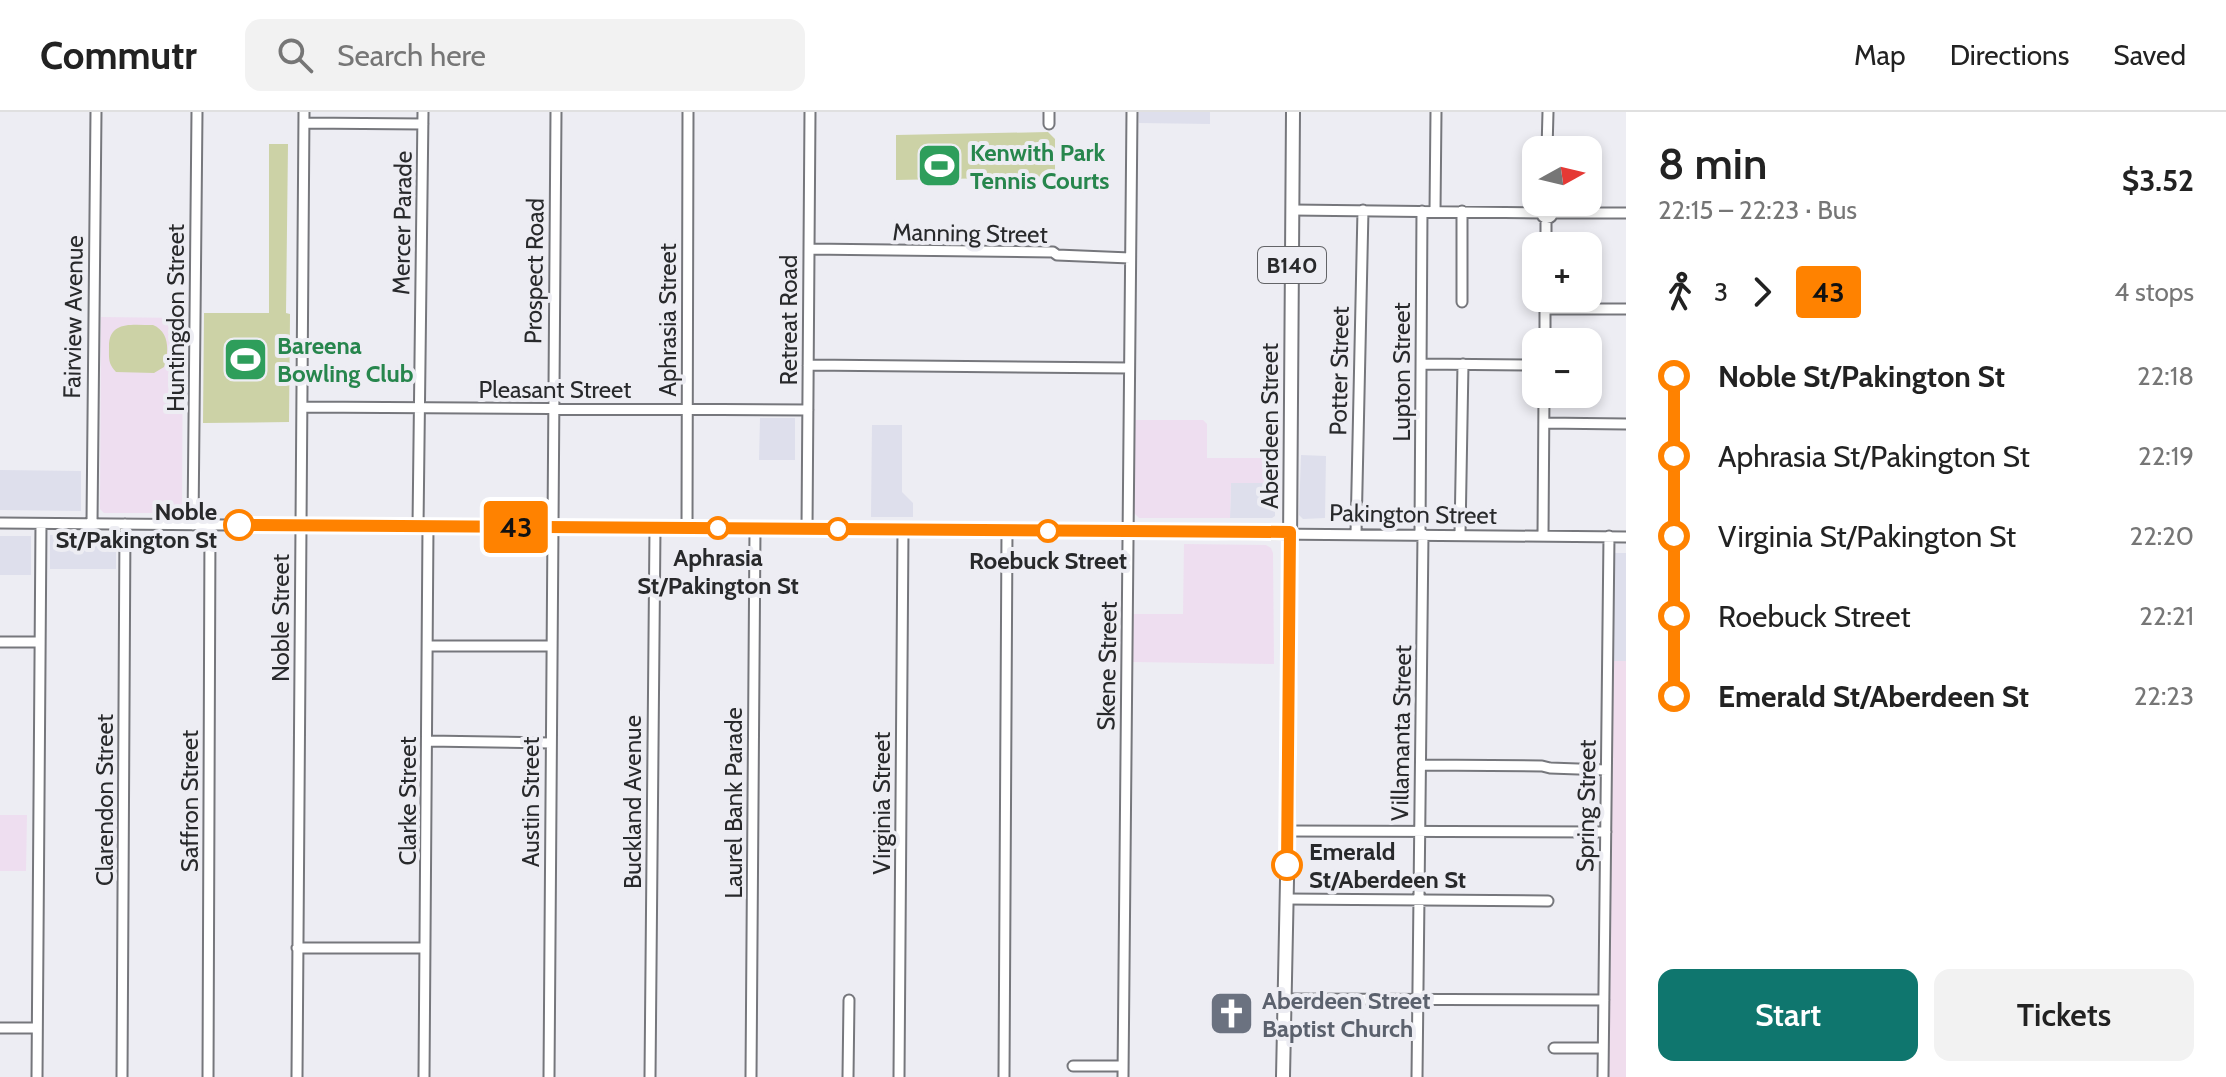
<!DOCTYPE html>
<html lang="en">
<head>
<meta charset="utf-8">
<style>
	body { margin:0; font-family:Cabin,sans-serif; background:#f2f2f2; color:#222; height:100vh; display:flex; flex-direction:column; font-size:30px; white-space:nowrap }
	* { box-sizing:border-box; margin:0 }
	p { font-size:26px; color:#767676 }
	.icon { flex:none; width:44px; height:44px; fill:none; stroke:currentColor; stroke-width:2; stroke-linecap:round; stroke-linejoin:round }
	.map { position:relative; flex:1; overflow:hidden }
	.sheet { display:flex; flex-direction:column; background:#fff; width:600px }
	.sheet>* { flex:none }
	.badge { padding:0 16px; border-radius:6px; font-size:28px; line-height:52px }
	.needle { width:52px; rotate:82deg }
	.buttons { position:absolute; left:1522px; top:24px; display:grid; gap:16px }
	.buttons a { display:grid; place-items:center; width:80px; height:80px; border-radius:16px; background:#fff; box-shadow:0 4px 12px #0003; font-size:40px }
	.map>.badge { position:absolute; translate:-50% -50%; box-shadow:0 0 0 4px #fff }
	.legs { display:flex; align-items:center; gap:12px; height:88px; padding:0 32px; font-size:26px }
	.legs p { margin-inline-start:auto }
	.headline { display:flex; align-items:center; justify-content:space-between; height:136px; padding:0 32px }
	h1 { font-size:44px; font-weight:600; line-height:60px }
	.button { display:flex; gap:16px; margin-top:auto; padding:16px 32px }
	.button a { flex:1; height:92px; border-radius:16px; background:#0f766e; color:#fff; font-size:32px; font-weight:600; line-height:92px; text-align:center }
	.button a+a { background:#f2f2f2; color:#222 }
	ul { padding:0 32px; list-style:none }
	li { display:flex; align-items:center; gap:28px; height:80px; font-size:30px }
	li i { display:grid; place-items:center; width:12px; height:100%; margin:0 10px; background:currentColor }
	li i::after { content:''; width:20px; height:20px; margin:-10px; border:6px solid; border-radius:50%; background:#fff }
	li p { margin-inline-start:auto }
	li:first-child i { background:linear-gradient(#0000 50%,currentColor 0) }
	li:last-child i { background:linear-gradient(currentColor 50%,#0000 0) }
	header { display:flex; align-items:center; gap:48px; box-sizing:border-box; height:112px; padding:0 40px; background:#fff; border-bottom:2px solid #e0e0e0 }
	header strong { font-size:38px }
	nav { display:flex; gap:44px; margin-inline-start:auto; font-size:28px }
	.search { width:560px; height:72px; background:#f2f2f2; display:flex; align-items:center; gap:20px; box-sizing:border-box; padding:0 28px; border-radius:16px; color:#767676; font-size:30px }
	main { display:flex; flex:1; min-height:0 }
	.map>svg:first-child { display:block }
	.built { fill:#dedfec }
	.industrial { fill:#f0dded }
	.education { fill:#eedef0 }
	.green { fill:#ccd2a6 }
	.lines { fill:none; stroke-linecap:round; stroke-linejoin:round }
	.minor-casing { stroke:#76777c; stroke-width:13 }
	.major-casing { stroke:#76777c; stroke-width:16 }
	.minor { stroke:#fff; stroke-width:9 }
	.major { stroke:#fff; stroke-width:12 }
	.line-1-casing { stroke:#fff; stroke-width:18 }
	.line-1 { stroke:#ff8200; stroke-width:12 }
	.stop-1-dot { fill:#fff; stroke:#ff8200; stroke-width:4 }
	.labels { text-anchor:middle; dominant-baseline:central; stroke-width:8; stroke-linejoin:round; paint-order:stroke }
	.shield { fill:#ededf3; stroke:#636467; stroke-width:2 }
	.shield-label { font-size:22px; font-weight:bold; fill:#28292b }
	.leisure-label { font-size:24px; font-weight:bold; fill:#27864d; stroke:#ededf3; text-anchor:start }
	.street-label { font-size:24px; fill:#28292b; stroke:#ededf3 }
	.stop-label { font-size:24px; font-weight:bold; fill:#28292b; stroke:#ededf3 }
	.worship-label { font-size:24px; font-weight:bold; fill:#5b616d; stroke:#ededf3; text-anchor:start }
</style>
</head>
<body>
<header>
<strong>Commutr</strong>
<div class="search"><svg class="icon" aria-label="search" viewBox="0 0 24 24"><circle cx="10" cy="10" r="6"/><path d="M15 15l6 6"/></svg>Search here</div>
<nav><a>Map</a><a>Directions</a><a>Saved</a></nav>
</header>
<main>
<div class="map">
<svg width="1626" height="965" viewBox="0 0 1626 965">
	<rect width="100%" height="100%" fill="#ededf3"/>
	<!-- built -->
	<path class="built" d="M1139 0H1210V12L1139 11Z
		M760 306H795V348H759Z
		M872 313H902V380L913 391V405H871Z
		M1301 343 1326 344 1325 406 1303 407 1299 403Z
		M0 358 81 359V399L0 398Z
		M1231 370 1275 371V404L1272 406H1230Z
		M50 423 116 424V457H50Z
		M0 424H31V463H0Z
		M1611 441H1626V549H1613V546Z"/>
	<!-- industrial -->
	<path class="industrial" d="M1613 549H1626V965H1605Z"/>
	<!-- education -->
	<path class="education" d="M101 205 183 206 182 398 179 401H104L100 397Z
		M1135 308H1203L1207 312V346H1275V371H1231L1230 406H1139L1134 401Z
		M1184 432 1266 433 1271 436 1273 441 1274 552 1133 550V502H1183Z
		M0 703H27L26 759H0Z"/>
	<!-- green -->
	<path class="green" d="M1048 20 1055 27V61L1050 65 896 68V23Z
		M269 32H288L286 201 290 202 289 310 203 311 204 201H269Z
		M153 213C170 220 169 240 164 255L154 261 116 260C108 252 109 246 109 236 108 208 132 213 153 213Z"/>
	<g class="lines">
		<defs>
			<path id="minor" d="M304 11 423 12
				M1049 12V0
				M1547 38 1548 0
				M1541.5 101a5.5 5.5 0 1 1 11 0a5.5 5.5 0 1 1-11 0Z
				M1292 98 1541 101
				M1435 99 1436 0
				M1553 101H1626
				M1546 134V106
				M809 137 1053 140 1057 143 1130 146
				M1462 190V99
				M1545 197H1626
				M1545 230V186
				M1421 252 1536 253
				M808 253 1129 256
				M302 295 808 298
				M1544 311 1626 312
				M0 411 1626 425
				M92 411 96 0
				M193 413 197 0
				M418 414 423 0
				M687 416 688 0
				M807 417 810 0
				M1356 421 1363 98
				M1420 422 1422 99
				M1460 422 1463 252
				M1543 424 1544 282
				M0 530H39
				M428 534H551
				M427 629 551 631
				M1421 653 1542 654 1550 656 1606 658
				M1288 719 1606 720
				M1286 787 1548 789
				M297 836H425
				M1284 887 1604 888
				M0 916H37
				M1554 936H1603
				M1073 954H1123
				M37 965 41 412
				M122 965 125 412
				M208 965 210 413
				M297 965 304 0
				M424 965 428 414
				M549 965 556 0
				M650 965 655 416
				M751 965 755 417
				M848 965 849 888
				M899 965 903 418
				M1004 965 1007 418
				M1123 965 1132 0
				M1417 965 1423 422
				M1603 965 1609 424"/>
			<path id="major" d="M1283 965 1288 719 1293 0"/>
		</defs>
		<!-- minor casing -->
		<use href="#minor" class="minor-casing"/>
		<!-- major casing -->
		<use href="#major" class="major-casing"/>
		<!-- minor -->
		<use href="#minor" class="minor"/>
		<!-- major -->
		<use href="#major" class="major"/>
	</g>
	<g class="lines">
		<defs>
			<path id="line-1" d="M239 413 1290 420 1287 753"/>
		</defs>
		<!-- line-1 casing -->
		<use href="#line-1" class="line-1-casing"/>
		<!-- line-1 -->
		<use href="#line-1" class="line-1"/>
	</g>
	<!-- icons -->
	<defs>
		<symbol id="stadium-square" viewBox="-11 -11 22 22"><rect x="-9" y="-9" width="18" height="18" rx="4" fill="#2e9e5b" stroke="#ededf3"/><path d="M0-5a6.5 5 0 1 0 0 10a6.5 5 0 1 0 0-10ZM-3.5-1.8h7v3.6h-7Z" fill="#fff"/></symbol>
		<symbol id="church-square" viewBox="-11 -11 22 22"><rect x="-9" y="-9" width="18" height="18" rx="4" fill="#6b7280" stroke="#ededf3"/><path d="M-1.2-6h2.4v3.5h3.3v2.4h-3.3V6h-2.4V-.1h-3.3v-2.4h3.3Z" fill="#fff"/></symbol>
	</defs>
	<g fill-rule="evenodd">
		<use href="#stadium-square" x="914" y="28" width="51" height="51"/>
		<use href="#stadium-square" x="220" y="222" width="51" height="51"/>
		<use href="#church-square" x="1206" y="876" width="51" height="51"/>
	</g>
	<!-- markers -->
	<g class="stop-1-dot">
		<circle cx="239" cy="413" r="14"/>
		<circle cx="718" cy="416" r="10"/>
		<circle cx="838" cy="417" r="10"/>
		<circle cx="1048" cy="419" r="10"/>
		<circle cx="1287" cy="753" r="14"/>
	</g>
	<g class="labels">
		<!-- shield labels -->
		<rect class="shield" x="1258" y="135" width="68" height="36" rx="6"/>
		<g class="shield-label">
			<text x="1292" y="153">B140</text>
		</g>
		<!-- leisure labels -->
		<g class="leisure-label">
			<text x="970" y="40">Kenwith Park<tspan x="970" dy="28">Tennis Courts</tspan></text>
			<text x="277" y="233">Bareena<tspan x="277" dy="28">Bowling Club</tspan></text>
		</g>
		<!-- street labels -->
		<g class="street-label">
			<text transform="translate(402 111) rotate(-89)">Mercer Parade</text>
			<text transform="translate(970 121) rotate(1)">Manning Street</text>
			<text transform="translate(534 159) rotate(-89)">Prospect Road</text>
			<text transform="translate(73 205) rotate(-89)">Fairview Avenue</text>
			<text transform="translate(175 206) rotate(-90)">Huntingdon Street</text>
			<text transform="translate(667 208) rotate(-90)">Aphrasia Street</text>
			<text transform="translate(788 208) rotate(-90)">Retreat Road</text>
			<text transform="translate(1339 259) rotate(-89)">Potter Street</text>
			<text transform="translate(1401 260) rotate(-90)">Lupton Street</text>
			<text x="555" y="277">Pleasant Street</text>
			<text transform="translate(1269 314) rotate(-90)">Aberdeen Street</text>
			<text transform="translate(1413 402) rotate(1)">Pakington Street</text>
			<text transform="translate(280 506) rotate(-90)">Noble Street</text>
			<text transform="translate(1107 554) rotate(-89)">Skene Street</text>
			<text transform="translate(1401 621) rotate(-89)">Villamanta Street</text>
			<text transform="translate(104 688) rotate(-90)">Clarendon Street</text>
			<text transform="translate(189 689) rotate(-90)">Saffron Street</text>
			<text transform="translate(407 689) rotate(-90)">Clarke Street</text>
			<text transform="translate(530 690) rotate(-90)">Austin Street</text>
			<text transform="translate(632 690) rotate(-90)">Buckland Avenue</text>
			<text transform="translate(733 691) rotate(-90)">Laurel Bank Parade</text>
			<text transform="translate(881 691) rotate(-90)">Virginia Street</text>
			<text transform="translate(1586 694) rotate(-89)">Spring Street</text>
		</g>
		<!-- stop labels -->
		<g class="stop-label">
			<text x="217" y="399" text-anchor="end">Noble<tspan x="217" dy="28">St/Pakington St</tspan></text>
			<text x="718" y="445">Aphrasia<tspan x="718" dy="28">St/Pakington St</tspan></text>
			<text x="1048" y="448">Roebuck Street</text>
			<text x="1309" y="739" text-anchor="start">Emerald<tspan x="1309" dy="28">St/Aberdeen St</tspan></text>
		</g>
		<!-- worship labels -->
		<g class="worship-label">
			<text x="1262" y="888">Aberdeen Street<tspan x="1262" dy="28">Baptist Church</tspan></text>
		</g>
	</g>
</svg>
<div class="buttons">
<a><svg class="needle" viewBox="-14 -14 28 28"><path d="M0-13l5 13h-10z" fill="#e53935"/><path d="M0 13l5-13h-10z" fill="#767676"/></svg></a>
<a>+</a>
<a>−</a>
</div>
<b class="badge" style="left:516px;top:415px;background:#ff8200;color:#111">43</b>
</div>
<section class="sheet">
<div class="headline"><div><h1>8 min</h1><p>22:15 – 22:23 · Bus</p></div><b>$3.52</b></div>
<div class="legs"><svg class="icon" aria-label="walk" viewBox="0 0 24 24"><circle cx="13" cy="4" r="2"/><path d="M13 8l-2 6 4 7M11 14l-3 7M7 12l3-4h3l4 4"/></svg>3<svg class="icon" aria-label="forward" viewBox="0 0 24 24"><path d="M9 5l7 7-7 7"/></svg><b class="badge" style="background:#ff8200;color:#111">43</b><p>4 stops</p></div>
<ul>
<li><i style="color:#ff8200"></i><b>Noble St/Pakington St</b><p>22:18</p></li>
<li><i style="color:#ff8200"></i><span>Aphrasia St/Pakington St</span><p>22:19</p></li>
<li><i style="color:#ff8200"></i><span>Virginia St/Pakington St</span><p>22:20</p></li>
<li><i style="color:#ff8200"></i><span>Roebuck Street</span><p>22:21</p></li>
<li><i style="color:#ff8200"></i><b>Emerald St/Aberdeen St</b><p>22:23</p></li>
</ul>
<div class="button"><a>Start</a><a>Tickets</a></div>
</section>
</main>
</body>
</html>
